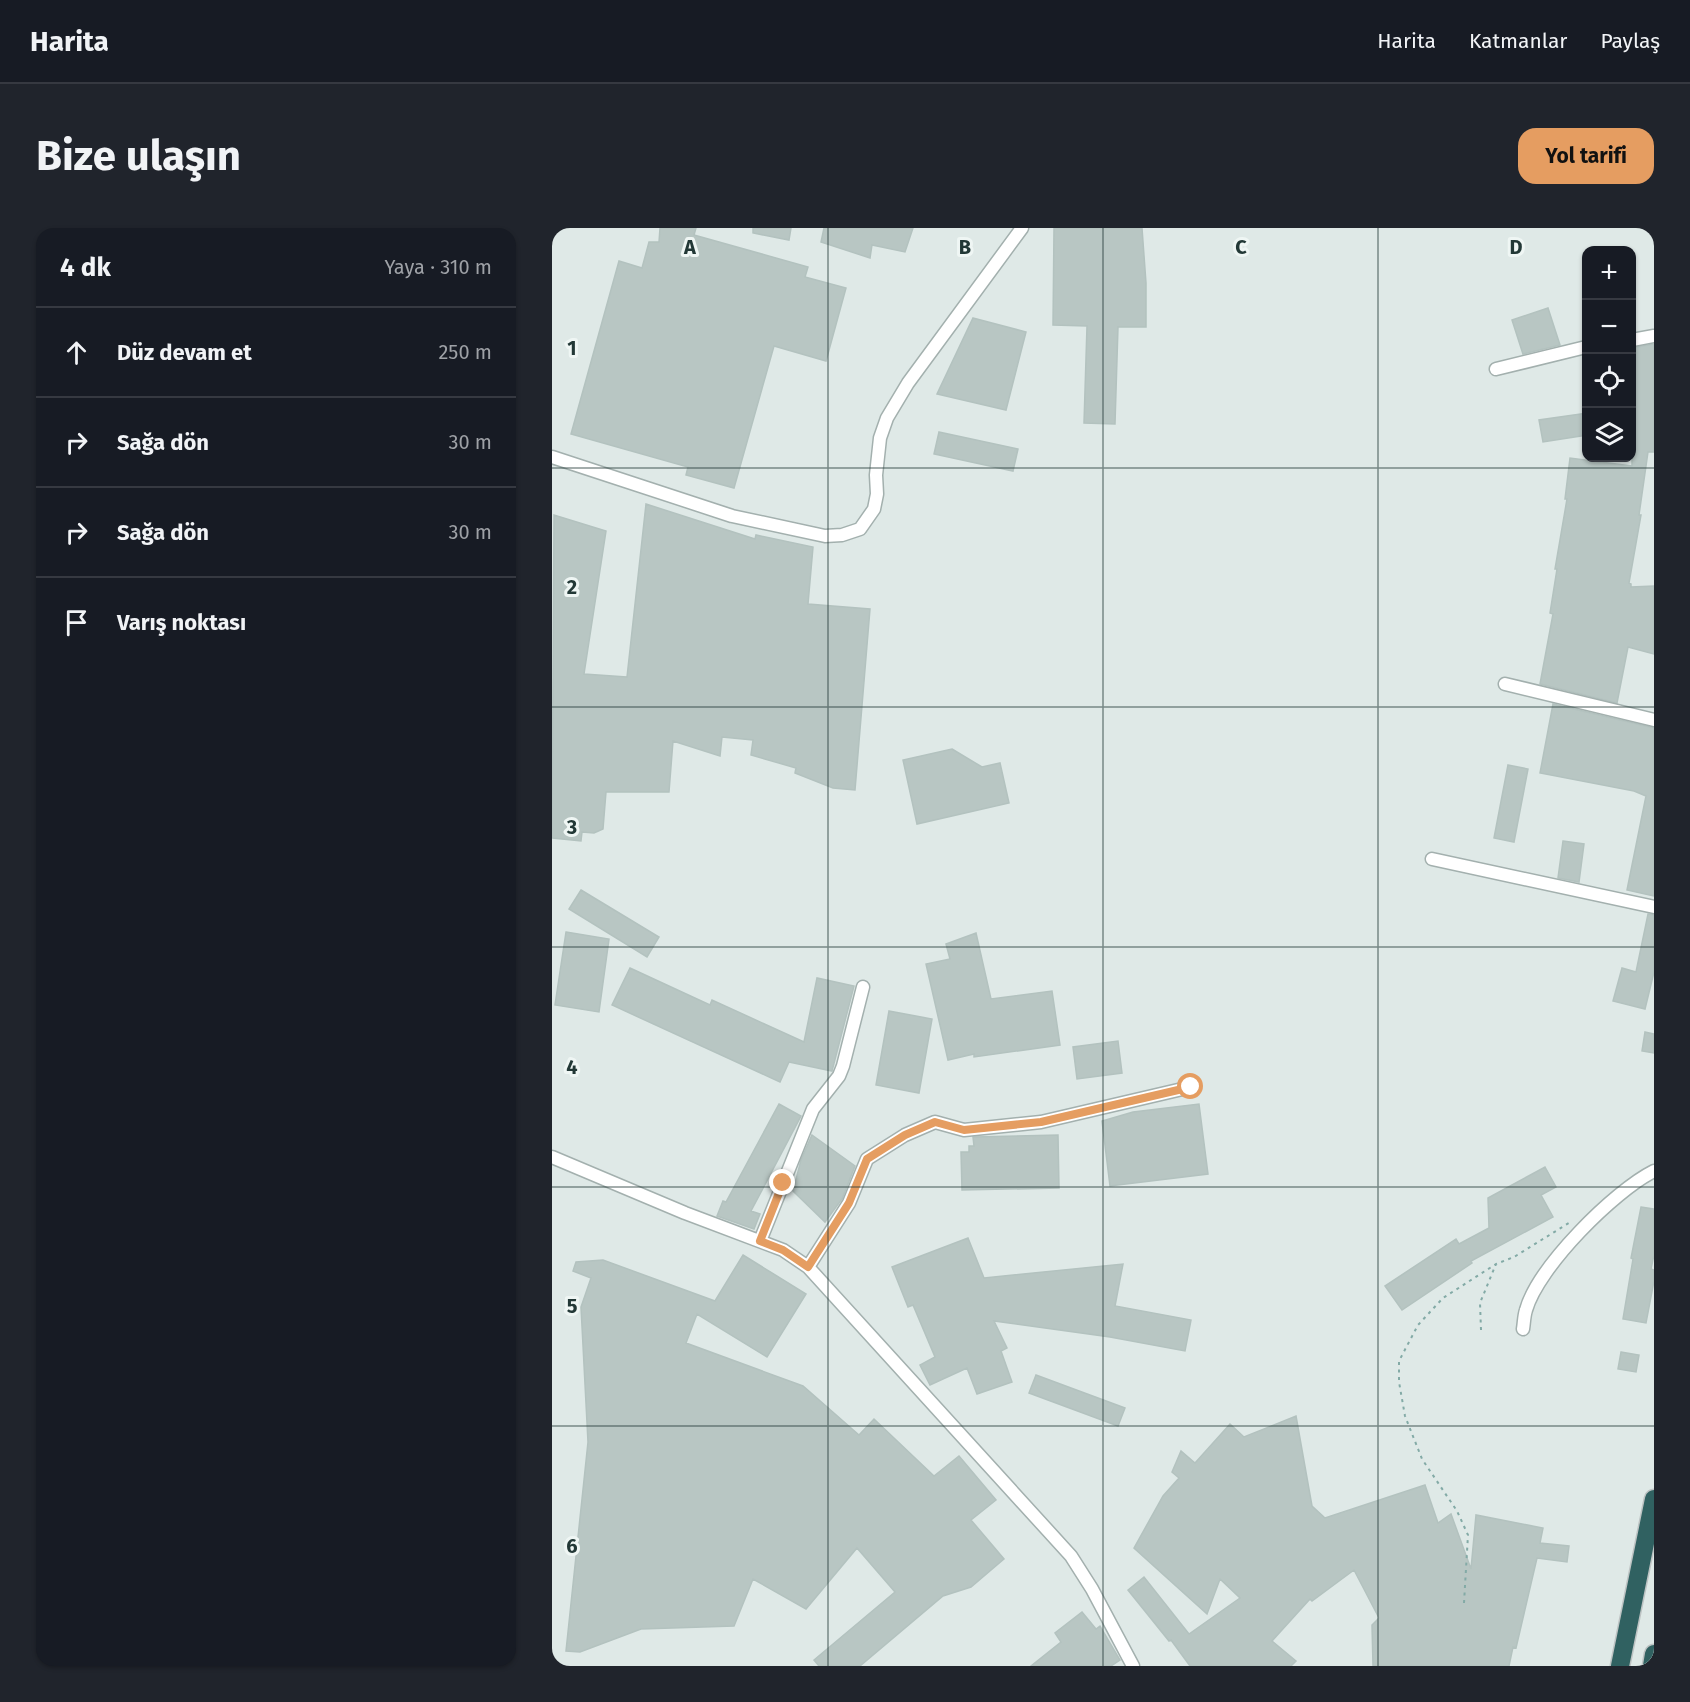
<!DOCTYPE html>
<html lang="tr">
<meta charset="utf-8">
<style>
body{margin:0;font-family:"Fira Sans",sans-serif;background:#20242c;color:#f1f3f6}
.controls{position:absolute;right:18px;top:18px;display:grid;overflow:hidden;border-radius:12px;box-shadow:0 2px 4px #0004}
.controls button{width:54px;height:54px;display:grid;place-items:center;padding:0;border:0;border-bottom:2px solid #363941;background:#171b24;color:#f1f3f6;font:30px sans-serif}
.stop{position:absolute;width:18px;height:18px;margin:-14px;border:4px solid #e59d61;border-radius:50%;background:#fff}
.stop.end{background:#e59d61;border-color:#fff;box-shadow:0 2px 6px #0008}
.list{margin:0;padding:0;list-style:none}
h2{display:flex;justify-content:space-between;align-items:center;height:78px;margin:0;padding:0 24px;font-size:26px}
h2 small{font-size:20px;font-weight:400;color:#9ea1a6}
.list li{display:grid;grid-template-columns:39px 1fr auto;gap:18px;align-items:center;box-sizing:border-box;height:90px;padding:0 24px;border-top:2px solid #363941}
.list b{display:block;font-size:22px;white-space:nowrap}
.list em{font-size:20px;font-style:normal;color:#9ea1a6}
.icon{flex:none;width:33px;height:33px;fill:none;stroke:currentColor;stroke-width:2;stroke-linecap:round;stroke-linejoin:round}
.map{position:relative;flex:none;width:1102px;height:1438px;overflow:hidden;border-radius:18px}
header{display:flex;align-items:center;gap:36px;box-sizing:border-box;height:84px;padding:0 30px;background:#171b24;border-bottom:2px solid #363941}
header strong{font-size:28px}
nav{display:flex;gap:33px;margin-inline-start:auto;font-size:21px}
.intro{display:flex;align-items:center;justify-content:space-between;box-sizing:border-box;height:144px;padding:0 36px}
h1{margin:0;font-size:42px}
.button{padding:15px 27px;border-radius:18px;background:#e59d61;color:#111;font-size:21px;font-weight:700}
main{display:flex;gap:36px;padding:0 36px}
aside{flex:1;background:#171b24;border-radius:18px;box-shadow:0 2px 4px #0004}
.map>svg:first-child{display:block}
.building{fill:#b8c6c3;stroke:#b3c2bf;stroke-width:1.5}
.lines{fill:none;stroke-linecap:round;stroke-linejoin:round}
.street-casing{stroke:#a3b0ae;stroke-width:15}
.highway-casing{stroke:#bdc3c3;stroke-width:21}
.path{stroke:#83aaa6;stroke-width:2;stroke-dasharray:3 4.5;stroke-linecap:butt}
.street{stroke:#fff;stroke-width:12}
.highway{stroke:#306161;stroke-width:18}
.route{stroke:#e59d61;stroke-width:8}
.grid{fill:none;stroke:#223836;stroke-width:1.5;stroke-opacity:0.55}
.grid-label{font-size:20px;text-anchor:middle;font-weight:bold;fill:#223836;stroke:#eff6f4;stroke-width:6;stroke-linejoin:round;paint-order:stroke}
</style>
<header>
<strong>Harita</strong>
<nav><a>Harita</a><a>Katmanlar</a><a>Paylaş</a></nav>
</header>
<div class="intro"><h1>Bize ulaşın</h1><a class="button">Yol tarifi</a></div>
<main>
<aside>
<h2>4 dk<small>Yaya · 310 m</small></h2>
<ul class="list">
<li><svg class="icon" aria-label="ahead" viewBox="0 0 24 24"><path d="M12 20V5M6 11l6-6 6 6"/></svg><div><b>Düz devam et</b></div><em>250 m</em></li>
<li><svg class="icon" aria-label="right" viewBox="0 0 24 24"><path d="M7 20v-9h11M14 6l5 5-5 5"/></svg><div><b>Sağa dön</b></div><em>30 m</em></li>
<li><svg class="icon" aria-label="right" viewBox="0 0 24 24"><path d="M7 20v-9h11M14 6l5 5-5 5"/></svg><div><b>Sağa dön</b></div><em>30 m</em></li>
<li><svg class="icon" aria-label="arrive" viewBox="0 0 24 24"><path d="M6 21V4h12l-3 4 3 4H6"/></svg><div><b>Varış noktası</b></div></li>
</ul>
</aside>
<div class="map">
<svg width="1102" height="1438" viewBox="0 0 1102 1438">
<rect width="100%" height="100%" fill="#dfe9e7"/>
<path class="building" d="M108,0h36l-2,7 114,32 -3,10 41,11 -20,73 -52,-15 -40,142 -48,-13 2,-8 -117,-33 48,-173 23,7 7,-26h10z
M201,0h38l-2,12 -36,-7z
M272,0h89l-8,24 -33,-7 -2,13 -49,-16z
M502,0h88l4,55v44h-28l-3,97 -31,-1 3,-97 -34,-1z
M996,80l12,37 -37,9 -11,-34z
M421,90l53,14 -20,78 -69,-16z
M1102,116v108h-6l-9,63h2l-12,68 2,1v3l23,-1v68l-26,-7 -11,56 -77,-19 13,-70 -3,-1 7,-44h-2l12,-70h-2l5,-41 62,8v-118z
M1035,185v22l-44,7 -4,-22z
M387,204l79,17 -5,22 -79,-17z
M94,276l109,35 1,-4 57,12 -5,57 62,5 -15,181 -22,-2 -38,-15 1,-5 -45,-13 2,-15 -31,-3 -2,19 -47,-15 -4,51h-63l-3,37 -9,4 -12,-1 -1,9 -29,-3 2,-323 52,16 -22,143 43,3z
M1001,476l101,24v168l-27,-6 19,-94 -12,-5 -94,-18z
M400,521l30,18 18,-4 9,40 -92,21 -14,-64z
M956,537l20,4 -14,73 -20,-4z
M1011,613l21,3 -5,38 -21,-4z
M29,662l78,47 -12,20 -78,-48z
M1096,686l6,1v57l-9,37 -32,-8 9,-33 14,4z
M14,704l43,7 -10,73 -44,-7z
M424,705l15,66 61,-8 8,54 -86,12v-3l-26,6 -22,-96 24,-5 -4,-15z
M78,740l80,37 2,-5 92,42 13,-64 37,8 -22,85 -43,-9 -9,20 -168,-77z
M337,783l43,8 -13,74 -43,-8z
M1093,804l9,2v19l-12,-2z
M566,813l4,32 -45,6 -4,-32z
M227,876l22,12 -50,95 9,3 -6,15 -37,-13 6,-15 3,1z
M647,876l9,70 -98,12 -8,-65 31,-9z
M260,907l43,31 -13,33 -17,23 -32,-31 8,-31z
M506,907l1,53 -97,2 -1,-38h8v-6h5l-1,-9z
M993,939l11,20 -15,8 12,22 -82,44 1,2 -70,47 -17,-24 71,-47 3,5 30,-16 -1,-30z
M1089,979l13,2v46l-3,14 3,1v11l-8,42 -23,-4 10,-60 -2,-1z
M416,1010l16,40 139,-14 -8,42 76,14 -6,31 -75,-14 -116,-16 13,27 -6,3 11,31 -35,12 -10,-26 -37,17 -10,-20 15,-8 -22,-52 -5,2 -16,-40z
M191,1027l63,39 -39,63 -70,-43 -11,29 117,43 56,49 15,-16 60,57 25,-20 37,44 -25,20 33,39 -33,28 -28,9 -83,70h-41l-5,-6 81,-68 -38,-44 -51,61 -53,-30 -19,47 -93,3 -61,23 -14,-1 22,-209 -7,-135 10,-29 -18,-7 3,-9 27,-2 112,41z
M1069,1124l18,3 -3,17 -18,-3z
M484,1147l89,33 -7,18 -89,-33z
M744,1188l16,90 13,12 100,-33 13,38 13,-9 20,55 5,-54 67,13 -3,15 29,3 -2,16 -30,-4 -21,90 -3,-1 -4,19h-136l-1,-41 7,-7 -25,-48 -42,31 -2,-2 -38,42 24,20 -5,5h-101l-19,-26 -2,1 -41,-51 16,-13 45,57 51,-36 -20,-19 -13,35 -73,-66 29,-52 16,-18 -7,-6 9,-21 14,12 35,-39 14,13z
M530,1384l14,17 4,-3 20,34 -9,6h-80l30,-24 -6,-9z"/>
<g class="lines">
<defs>
<path id="street" d="M1080,112l22,-4
M944,141l90,-22
M0,229l180,59 93,20 17,-1 18,-6 14,-20 3,-15 -1,-19 4,-37 7,-20 21,-35 114,-155
M953,456l149,36
M880,631l222,48
M0,929l133,56 98,37 25,17 263,289 21,33 41,77
M208,1013l53,-132 26,-33 4,-10 20,-79
M256,1039l41,-64 18,-44 38,-24 30,-13 29,8 77,-8 150,-35
M971,1101c1,-6 1,-13 3,-19 12,-43 88,-119 128,-139"/>
<path id="highway" d="M1068,1438l34,-167
M1100,1438l2,-12"/>
</defs>
<use href="#street" class="street-casing"/>
<use href="#highway" class="highway-casing"/>
<path class="path" d="M929,1102l-1,-27 16,-39
M912,1375l4,-68 -11,-24 -35,-52 -17,-43 -6,-34v-21l19,-36 25,-27 53,-34 18,-7 58,-36"/>
<use href="#street" class="street"/>
<use href="#highway" class="highway"/>
</g>
<g class="lines">
<path class="route" d="M231,955l-23,58 23,9 25,17 41,-64 18,-44 38,-24 30,-13 29,8 77,-8 150,-35"/>
</g>
<path class="grid" d="M276,0v1438M551,0v1438M826,0v1438M0,240h1102M0,479h1102M0,719h1102M0,959h1102M0,1198h1102"/>
<g class="grid-label">
<text x="138" y="26">A</text>
<text x="413" y="26">B</text>
<text x="689" y="26">C</text>
<text x="964" y="26">D</text>
<text x="20" y="127">1</text>
<text x="20" y="366">2</text>
<text x="20" y="606">3</text>
<text x="20" y="846">4</text>
<text x="20" y="1085">5</text>
<text x="20" y="1325">6</text>
</g>
</svg>
<div class="controls">
<button>+</button>
<button>−</button>
<button><svg class="icon" aria-label="locate" viewBox="0 0 24 24"><circle cx="12" cy="12" r="6"/><path d="M12 2v4M12 18v4M2 12h4M18 12h4"/></svg></button>
<button><svg class="icon" aria-label="layers" viewBox="0 0 24 24"><path d="M12 4l9 5-9 5-9-5zM3 14l9 5 9-5"/></svg></button>
</div>
<div class="stop" style="left:639px;top:859px"></div>
<div class="stop end" style="left:231px;top:955px"></div>
</div>
</main>
